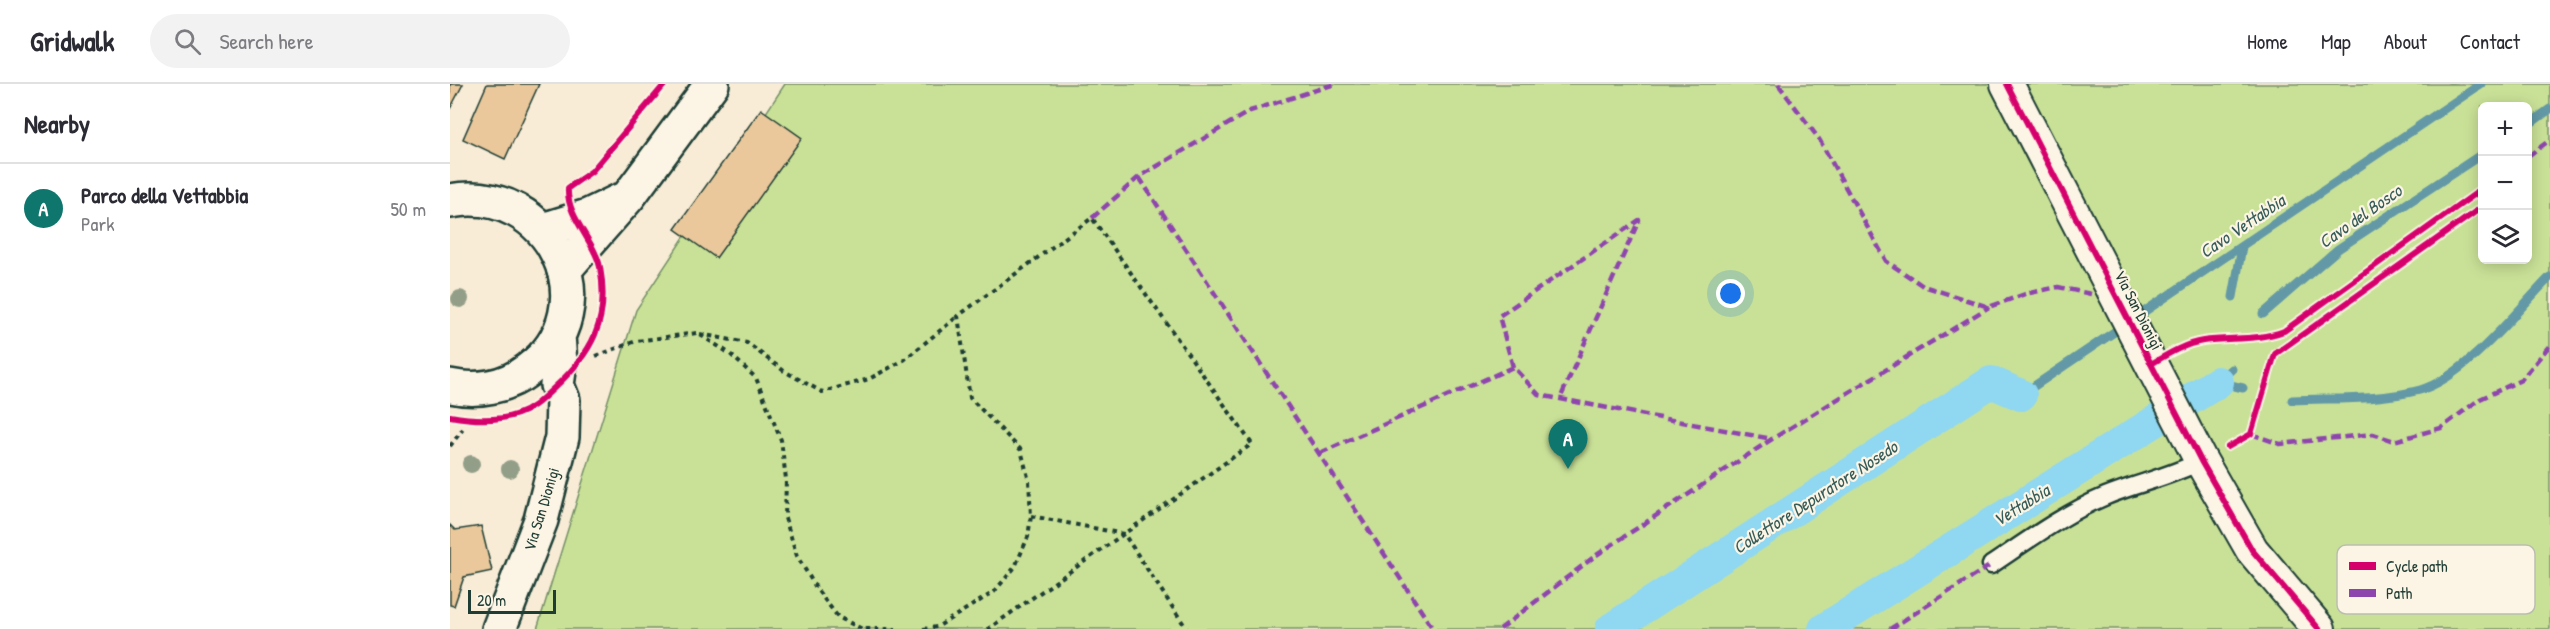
<!DOCTYPE html>
<meta charset="utf-8">
<style>
body{margin:0;font-family:"Patrick Hand",sans-serif;background:#f2f2f3;color:#2b2b33}
.controls{position:absolute;right:18px;top:18px;display:grid;overflow:hidden;border-radius:9px;box-shadow:0 3px 15px #0003}
.controls button{width:54px;height:54px;display:grid;place-items:center;padding:0;border:0;border-bottom:2px solid #e1e1e2;background:#fff;color:#2b2b33;font:30px sans-serif}
.scale{position:absolute;left:18px;bottom:15px;width:88px;box-sizing:border-box;padding-left:6px;border:3px solid #1f3d34;border-top:0;font-size:16px;line-height:21px;white-space:nowrap;color:#1f3d34;-webkit-text-stroke:4px #fcf5e5;paint-order:stroke}
.you{position:absolute;left:1281px;top:210px;width:21px;height:21px;margin:-15px;border:4px solid #fff;border-radius:50%;background:#1a73e8;box-shadow:0 0 0 9px #1a73e833}
.badge{display:grid;place-items:center;width:39px;height:39px;border-radius:50%;background:#0f766e;color:#fff;font-size:20px;font-weight:700}
.pin{position:absolute;translate:-50% -50px;filter:drop-shadow(0 2px 3px #0008)}
.pin::after{content:'';position:absolute;top:32px;width:21px;height:18px;background:inherit;clip-path:polygon(0 0,100% 0,50% 100%)}
.list{margin:0;padding:0;list-style:none}
h2{display:flex;justify-content:space-between;align-items:center;height:78px;margin:0;padding:0 24px;font-size:26px}
h2 small{font-size:20px;font-weight:400;color:#7c7c81}
.list li{display:grid;grid-template-columns:39px 1fr auto;gap:18px;align-items:center;box-sizing:border-box;height:90px;padding:0 24px;border-top:2px solid #e1e1e2}
.list b{display:block;font-size:22px;white-space:nowrap}
.list p{margin:0;font-size:20px;white-space:nowrap;color:#7c7c81}
.list em{font-size:20px;font-style:normal;color:#7c7c81}
.icon{flex:none;width:33px;height:33px;fill:none;stroke:currentColor;stroke-width:2;stroke-linecap:round;stroke-linejoin:round}
.map{position:relative;flex:none;width:2100px;height:545px;overflow:hidden}
header{display:flex;align-items:center;gap:36px;box-sizing:border-box;height:84px;padding:0 30px;background:#fff;border-bottom:2px solid #e1e1e2}
header strong{font-size:28px}
nav{display:flex;gap:33px;margin-inline-start:auto;font-size:21px}
.search{width:420px;height:54px;background:#f2f2f3;display:flex;align-items:center;gap:15px;box-sizing:border-box;padding:0 21px;border-radius:33px;color:#7c7c81;font-size:22px}
main{display:flex}
aside{flex:1;background:#fff}
.map>svg:first-child{display:block}
.green{fill:#c9e197;stroke:#748f66;stroke-width:1.5;fill-rule:evenodd}
.lines{fill:none;stroke-linecap:round;stroke-linejoin:round}
.stream{stroke:#6399a6;stroke-width:9}
.canal{stroke:#90d7f2;stroke-width:32}
.building{fill:#eac89c;stroke:#1f3d34;stroke-width:1.5}
.service-casing{stroke:#1f3d34;stroke-width:21}
.minor-casing{stroke:#1f3d34;stroke-width:36}
.tertiary-casing{stroke:#1f3d34;stroke-width:38}
.secondary-casing{stroke:#1f3d34;stroke-width:38}
.path{stroke:#1f3d34;stroke-width:4;stroke-dasharray:4.5 4.5;stroke-linecap:butt}
.service{stroke:#fcf5e5;stroke-width:16}
.minor{stroke:#fcf5e5;stroke-width:32}
.tertiary{stroke:#fcf5e5;stroke-width:33}
.secondary{stroke:#fcf5e5;stroke-width:33}
.quiet{stroke:#8e44ad;stroke-width:4.5;stroke-dasharray:9 4.5;stroke-linecap:butt}
.cycleway-casing{stroke:#fcf5e5;stroke-width:10}
.cycleway{stroke:#d6006c;stroke-width:6}
.tree{fill:#939e88}
.labels{text-anchor:middle;dominant-baseline:central;stroke-width:4.5;stroke-linejoin:round;paint-order:stroke}
.street-label{font-size:16px;fill:#1f3d34;stroke:#fcf5e5}
.water-label{font-size:18px;font-style:italic;fill:#365c5a;stroke:#fcf5e5}
.key{fill:#fcf5e5;stroke:#babeb0;stroke-width:1.5}
.key-label{font-size:16px;fill:#1f3d34}
</style>
<header>
<strong>Gridwalk</strong>
<div class="search"><svg class="icon" aria-label="search" viewBox="0 0 24 24"><circle cx="10" cy="10" r="6"/><path d="M15 15l6 6"/></svg>Search here</div>
<nav><a>Home</a><a>Map</a><a>About</a><a>Contact</a></nav>
</header>
<main>
<aside>
<h2>Nearby<small></small></h2>
<ul class="list">
<li><span class="badge">A</span><div><b>Parco della Vettabbia</b><p>Park</p></div><em>50 m</em></li>
</ul>
</aside>
<div class="map">
<svg width="2100" height="545" viewBox="0 0 2100 545">
<rect width="100%" height="100%" fill="#f8ecd6"/>
<filter id="ink" filterUnits="userSpaceOnUse"><feTurbulence type="fractalNoise" baseFrequency=".0167" numOctaves="2"/><feDisplacementMap in="SourceGraphic" scale="12" xChannelSelector="R" yChannelSelector="G"/><feConvolveMatrix kernelMatrix="1 2 1 2 8 2 1 2 1" color-interpolation-filters="sRGB"/></filter>
<g filter="url(#ink)">
<path class="green" d="M335,0h1765v545h-2013l99,-319zM2032,22h46v154h-46z"/>
<g class="lines">
<path class="stream" d="M2078,41l22,-16
M1783,213l9,-50
M1813,230l75,-65 144,-95
M1768,298l25,6
M1768,298l14,-13
M1571,311l460,-311
M1842,316c42,-2 87,1 128,-10 45,-12 97,-80 130,-113"/>
<path class="canal" d="M1161,545l380,-247 30,13
M1374,545l394,-247"/>
</g>
<path class="building" d="M0,0h13l-13,25z
M37,0h52l-34,75 -42,-20z
M311,25l41,29 -86,120 -41,-29z
M0,441l5,5 26,-4 11,45 -28,6 -10,29 -4,-1z"/>
<g class="lines">
<defs>
<path id="service" d="M1541,481c36,-24 74,-52 115,-69 32,-13 63,-19 95,-35"/>
<path id="minor" d="M1557,0l194,377 51,89 67,79"/>
<path id="tertiary" d="M93,146l45,-14 31,-15
M114,186l65,-74 83,-112"/>
<path id="secondary" d="M0,117c101,-19 162,107 78,169 -22,17 -51,22 -78,16
M49,545l42,-109 21,-83 1,-37 -6,-15 3,-21 -2,-29"/>
</defs>
<use href="#service" class="service-casing"/>
<use href="#minor" class="minor-casing"/>
<use href="#tertiary" class="tertiary-casing"/>
<use href="#secondary" class="secondary-casing"/>
<path class="path" d="M250,250l47,9 37,28 38,21 47,-13 35,-19 54,-44
M146,272l40,-15 61,-8 32,20 27,25 25,62 5,39 -1,39 12,38 21,35 20,26 24,12h33
M0,362l13,-17
M581,432l93,18 63,95
M473,545l14,-2 57,-35 21,-25 13,-30 3,-21 -2,-35 -8,-31 -51,-52 -12,-82 134,-98 160,226 -264,185"/>
<use href="#service" class="service"/>
<use href="#minor" class="minor"/>
<use href="#tertiary" class="tertiary"/>
<use href="#secondary" class="secondary"/>
<path class="quiet" d="M1328,0l41,55 67,122 37,25 66,21 36,-13 33,-7 33,7
M2078,72l22,-16
M689,93l294,452
M642,134l47,-41 111,-66 85,-27
M1063,283l-14,-51 140,-96 -79,179
M1801,350l29,10 93,-10 21,7 47,-13 39,-29 41,-19 29,-35
M870,369l193,-86 26,28 233,44
M1050,545l95,-73 177,-117 217,-132
M1440,545l101,-64"/>
<defs>
<path id="cycleway" d="M1557,0l194,377 51,89 67,79
M1701,280c17,-10 33,-20 52,-23 28,-4 54,0 81,-10l198,-142
M0,332c22,4 46,6 68,-2 15,-5 24,-15 36,-26 38,-35 56,-67 46,-121 -5,-26 -34,-50 -32,-79l24,-17 73,-87
M1778,363l23,-13 24,-80 207,-147"/>
</defs>
<use href="#cycleway" class="cycleway-casing"/>
<use href="#cycleway" class="cycleway"/>
</g>
<g class="tree">
<circle cx="10" cy="215" r="9"/>
<circle cx="21" cy="380" r="9"/>
<circle cx="60" cy="385" r="9"/>
</g>
</g>
<g class="labels">
<g class="street-label">
<text transform="translate(1689 226) rotate(63)">Via San Dionigi</text>
<text transform="translate(91 425) rotate(-73)">Via San Dionigi</text>
</g>
<g class="water-label">
<text transform="translate(1910 132) rotate(-35)">Cavo del Bosco</text>
<text transform="translate(1792 142) rotate(-34)">Cavo Vettabbia</text>
<text transform="translate(1365 413) rotate(-33)">Collettore Depuratore Nosedo</text>
<text transform="translate(1571 421) rotate(-32)">Vettabbia</text>
</g>
</g>
<rect x="1887" y="461" width="198" height="69" rx="9" class="key"/>
<rect x="1899" y="478" width="27" height="8" fill="#d6006c"/>
<rect x="1899" y="505" width="27" height="8" fill="#8e44ad"/>
<g class="key-label">
<text x="1936" y="488">Cycle path</text>
<text x="1936" y="515">Path</text>
</g>
</svg>
<div class="controls">
<button>+</button>
<button>−</button>
<button><svg class="icon" aria-label="layers" viewBox="0 0 24 24"><path d="M12 4l9 5-9 5-9-5zM3 14l9 5 9-5"/></svg></button>
</div>
<div class="scale">20 m</div>
<div class="you"></div>
<div class="pin badge" style="left:1118px;top:385px">A</div>
</div>
</main>
